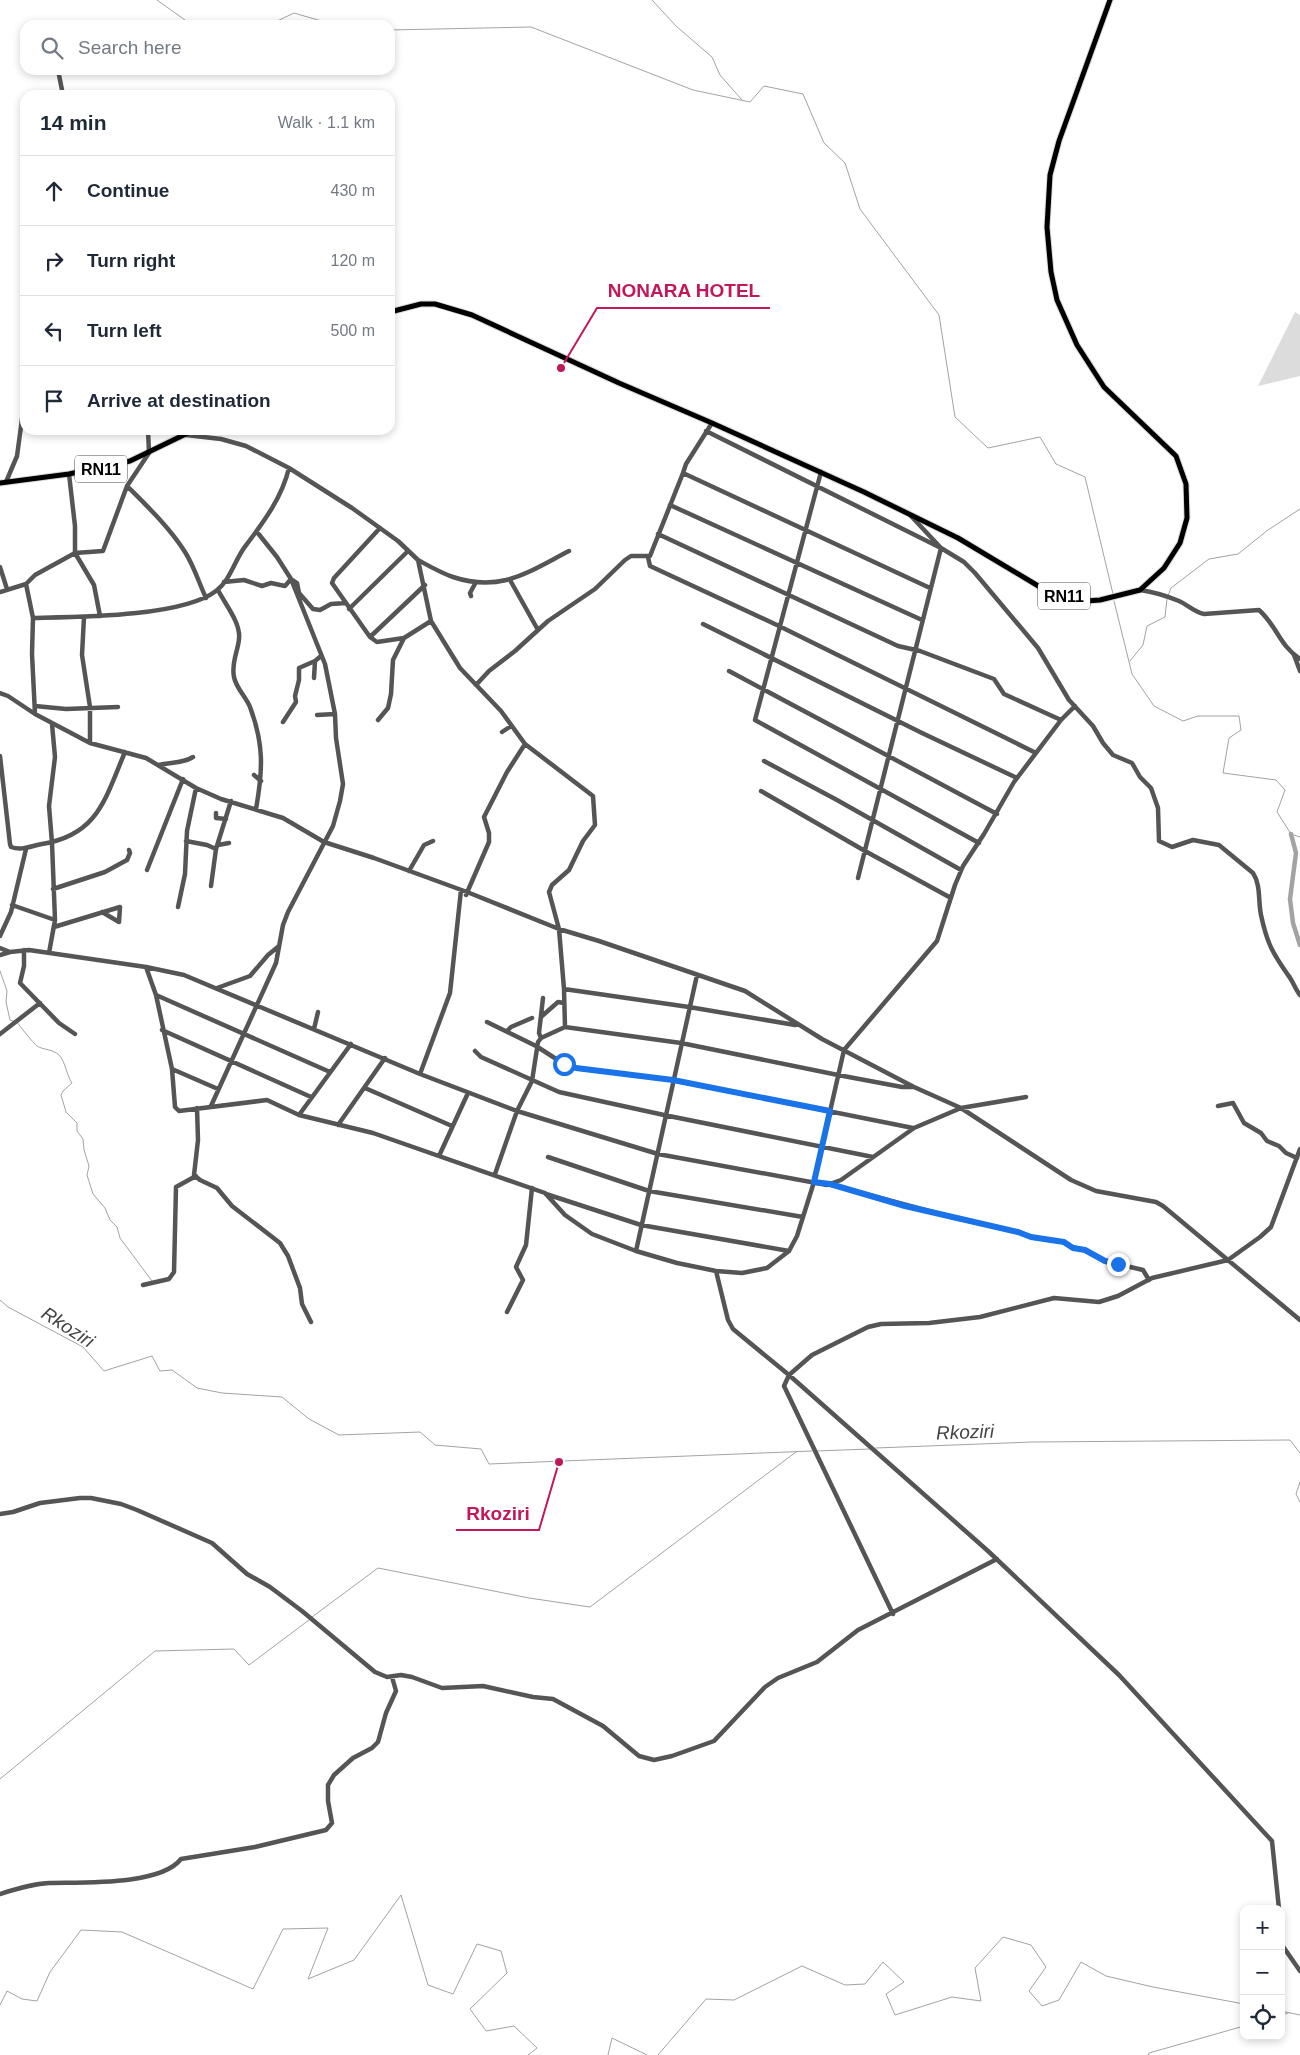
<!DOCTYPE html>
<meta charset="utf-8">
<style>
body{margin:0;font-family:Arial,sans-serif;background:#f2f2f3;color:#1f2937}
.controls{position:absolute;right:15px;bottom:15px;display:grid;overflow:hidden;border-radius:10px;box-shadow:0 2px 8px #0003}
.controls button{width:45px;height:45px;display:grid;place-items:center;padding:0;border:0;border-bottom:1px solid #e0e1e3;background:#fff;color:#1f2937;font:25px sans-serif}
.stop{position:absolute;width:15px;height:15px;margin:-11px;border:4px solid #1a73e8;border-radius:50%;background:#fff}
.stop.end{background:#1a73e8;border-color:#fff;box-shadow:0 1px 5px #0008}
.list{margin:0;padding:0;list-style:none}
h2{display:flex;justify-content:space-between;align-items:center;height:65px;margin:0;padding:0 20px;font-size:21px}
h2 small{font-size:16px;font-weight:400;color:#747a83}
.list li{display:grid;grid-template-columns:32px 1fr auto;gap:15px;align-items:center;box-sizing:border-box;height:70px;padding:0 20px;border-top:1px solid #e0e1e3}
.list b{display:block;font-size:19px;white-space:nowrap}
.list em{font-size:16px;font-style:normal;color:#747a83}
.icon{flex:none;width:28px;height:28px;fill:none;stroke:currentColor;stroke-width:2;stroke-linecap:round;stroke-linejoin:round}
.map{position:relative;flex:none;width:1300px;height:2055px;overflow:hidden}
.search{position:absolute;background:#fff;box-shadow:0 2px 8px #0003;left:20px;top:20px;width:375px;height:55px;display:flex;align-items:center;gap:12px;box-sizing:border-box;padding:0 18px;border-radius:15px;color:#747a83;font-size:19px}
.panel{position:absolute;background:#fff;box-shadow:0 2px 8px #0003;left:20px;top:90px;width:375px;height:345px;border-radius:15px}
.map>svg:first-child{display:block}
.green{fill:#dcdcdc}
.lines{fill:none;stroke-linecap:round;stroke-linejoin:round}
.stream{stroke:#a3a3a3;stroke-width:1}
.canal{stroke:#a3a3a3;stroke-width:4.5}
.major-casing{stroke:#dbdbdb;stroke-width:7}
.minor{stroke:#555;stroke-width:4.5}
.major{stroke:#000;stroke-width:5}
.route{stroke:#1a73e8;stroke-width:6}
.labels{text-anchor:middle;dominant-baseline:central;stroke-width:4;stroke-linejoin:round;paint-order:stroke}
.shield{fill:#fff;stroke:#4c4c4c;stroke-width:1}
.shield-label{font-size:16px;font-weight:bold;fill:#000}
.water-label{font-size:19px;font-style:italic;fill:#444;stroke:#fff}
.leader{fill:none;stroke:#c2185b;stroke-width:2}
.callout-dot{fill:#c2185b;stroke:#fff;stroke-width:2}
.callout-label{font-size:19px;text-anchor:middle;font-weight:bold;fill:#c2185b;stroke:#fff;stroke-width:4;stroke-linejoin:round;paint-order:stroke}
</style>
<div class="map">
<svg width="1300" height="2055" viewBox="0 0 1300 2055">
<rect width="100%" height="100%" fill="#fff"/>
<path class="green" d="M1295,312l5,3v61l-42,10z"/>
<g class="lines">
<path class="stream" d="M157,0l35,25
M652,0l24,26 36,31 8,18 22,25
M269,25l25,-12 41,12
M390,30l141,-3 162,63 57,12 14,-16 39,8 21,49 21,20 15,46 79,106 16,102 33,31 52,-11 16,27 29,13 28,117
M1168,596l3,-8 38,-29 29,-5 30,-24 32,-21
M1114,601l18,73 22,32 29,15 15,-5h41l2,14 -12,8 -6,35 53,7 9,10 -8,22 14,22 9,3
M1130,661l13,-16 4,-19 18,-9 2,-18
M0,971l7,20 -1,11 4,18 3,1
M17,1022c1,2 17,22 20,24 6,4 16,3 22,9 7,8 7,19 13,28l-9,8 -2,4 5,17 11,11v8l6,8 1,11 5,16 -2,9 6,19 12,14 5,12 7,7 3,11 32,43
M0,1300l8,7 75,40 21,24 48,-15 8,15 12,-1 25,18 25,5 60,4 27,22 30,16 81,-3 15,13 46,4 8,15 323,-13
M876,1448l156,-6 258,-2 10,13
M816,1451l54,-2
M1300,1482l-4,12 4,8
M312,1617l66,-49 151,30 61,9 206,-155
M0,1779l155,-128 79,-2 15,16 60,-45
M0,2005l7,-14 15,8 15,2 13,-29 31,-42 41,2 131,57 30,-60 45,-1 -20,51 46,-19 47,-65 27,90 25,9 24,-50 24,7 6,22 -37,36 16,22 28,-5 23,22 -9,7
M1281,2011l19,4
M1281,2015l7,-2
M608,2055l4,-17 35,17
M658,2055l48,-56 28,1 68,-34 43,19 20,-1 18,-22 21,20 -18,12 9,21 57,-18 29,4 -6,-33 28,-31 28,8 15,22 -17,24 13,15 17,-6 22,-38 25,14 47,11 91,17
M1148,2055l1,-2 95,-27"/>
<path class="canal" d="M1291,834l5,19 -6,46 3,24 7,22"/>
<defs>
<path id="major" d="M390,312l31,-8h14l37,11 147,68 93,40 152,69 94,46 87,52 24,8 17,3 14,-1 40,-10 24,-22 16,-25 7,-25 -1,-34 -10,-28 -72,-69 -27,-42 -20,-45 -6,-28 -4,-45 3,-52 9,-34 51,-141
M0,483l69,-9 61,-13 64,-31"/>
</defs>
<use href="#major" class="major-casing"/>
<path class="minor" d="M58,70l5,25
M712,423l-26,41 -3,9 247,115
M706,431l235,117 -83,330
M186,435l35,4 25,7 43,22 63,40 46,33 20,19 13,61 29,47 41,43 24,33 68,52 2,29 -12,16 -14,29 -17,15 -3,7 10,37 5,60 1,38
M821,472l-66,248 224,123
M69,474l6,52v27l19,32 6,31
M6,482l11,-26 8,-59
M127,486c20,20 43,42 58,66 9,14 14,31 21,46
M670,505l252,115
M911,516l30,32 23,14 11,11 63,75 31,52 24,26 10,17 10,12 19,8 8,14 11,11 7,20 1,33 13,6 21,-7 26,5 34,28c8,12 5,28 8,42 6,28 11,37 27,60 5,6 7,14 12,20
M380,528l-46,50 -2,5 38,54 7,5 27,-4 27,-17
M658,534l240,112 22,5 74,28 10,15 57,26
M648,557l2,9 129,60 257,127
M418,560c11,6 23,13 35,17 48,16 75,-5 116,-26
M0,567l7,22
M510,580l28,50
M224,582l20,-2 18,6 9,-3 14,3 6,-7 6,4 2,10 14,16 7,1 11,-6 15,-1
M26,584l7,34 -1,36 3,60
M218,590c7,14 23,33 21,49 -1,12 -8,24 -5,38 2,11 12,20 16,30 14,37 13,63 6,102
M1140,590c14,2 27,6 39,11 9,4 15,11 25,13l55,-4c18,16 20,35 41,49
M0,592l26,-8 9,-9 40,-22 28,-2 24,-65 22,-33 -1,-23
M471,596l-1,-3 6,-11
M349,609l59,-58
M84,617l-2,38 8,52v36
M33,618c44,-1 149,-1 183,-27 15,-11 19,-33 31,-47 18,-24 35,-47 42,-76
M703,624l219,109 95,45
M370,637l55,-52
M1294,655l6,16
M729,671l268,143
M314,678l1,-17 6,-5
M476,685l13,-14 26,-20 33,-30 47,-32 30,-29 6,-4h19l33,-83
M0,693l8,3 27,18 55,29 56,15 50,30 25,11 62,19 41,24 50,16 93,34 92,37 40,12 146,50 77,48 92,48 47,21 65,-11
M35,706l31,3 52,-2
M317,715l18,-1
M378,720l10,-12 3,-14 2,-34 11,-22
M283,722l13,-20 -1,-6 4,-16v-12l16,-7
M502,732l9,-6
M0,756l10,88 1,3c11,4 20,-1 31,-3 56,-9 63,-45 83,-92
M764,761l73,39 124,70
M159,765c12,-3 23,-1 34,-8
M254,775l7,6
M761,791l104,60 86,47
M216,813v5l10,1
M186,841l21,4 9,4
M218,845l11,-2
M147,870l36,-91
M409,871l15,-26 9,-4
M211,886l5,-37 15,-48
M53,889l52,-17 22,-12 3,-7 -1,-3
M466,895l23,-53v-9l-5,-16 23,-45 18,-28
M12,905l43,15
M178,907l7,-33 2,-43 9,-43
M54,927l66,-20 -1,15 -17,-10
M0,936l11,-24 15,-63
M0,948l10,4
M24,950v16l-4,17 39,40 16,11
M49,953l6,-33 -3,-77 -3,-37 6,-49 -3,-33
M0,955l10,-3 19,-2 117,17 38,8 236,99 97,37 141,43 169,31 14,-5 73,-52 47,-20 110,72 25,11 60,11 7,4 137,114
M146,967l10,28 16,74 3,38 4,4 88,-11 32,15 74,18 172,60 20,22 27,19 44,17 41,12 39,8 26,2 25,-5 22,-17 8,-15 17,-54 30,-132 93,-109 18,-56 8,-19 21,-32 30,-52 47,-62 14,-14
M217,988l33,-12 18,-21 11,-9
M564,989l125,18 106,18
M156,995l174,77
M541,1017l17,-15 6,1
M487,1022l49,24 28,18 11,4 98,12 240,48
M314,1029l4,-17
M162,1030l149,67
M507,1031l4,-4 21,-9
M0,1034l40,-31
M541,1038l-2,-5 4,-35
M475,1051l6,6 78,35 105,23 209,42
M172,1069l46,20
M420,1074l30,-81 11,-103
M365,1088l87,38
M211,1106l65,-143 7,-38 5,-13 45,-86 7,-25 3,-17 -7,-46 -1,-24 -10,-50 -34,-85 -14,-22 -20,-25
M1218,1106l15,-3 11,20 17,10 6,8 12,5 7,7 11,5
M197,1108l1,32 -4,35 6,5 17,8 15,18 48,37 8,13 12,32 2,16 9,18
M299,1115l52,-71
M338,1125l47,-67
M439,1156l29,-63
M548,1157l101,34 154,26
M495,1174l22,-63 15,-30 6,-39 3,-4 24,-11 116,16 157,32 64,12h12
M832,1185l123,33 64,14 12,5 32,5 8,5 14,3 20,11 38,9 6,10
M546,1194l95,31 148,26
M636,1251l61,-276
M716,1271l12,49 5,9 56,46 199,176 131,124 153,166 7,68
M143,1285l26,-6 5,-7 2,-85 20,-11
M507,1312l16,-32 -7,-13 10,-22 6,-57
M0,1514l13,-2 27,-9 40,-5h11l30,6 16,6 75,33 35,31 23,13 32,24 73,61 12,5 14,-2 11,2 30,11 41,-2 50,11 20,2 50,27 36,30 15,4 18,-4 42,-15 51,-54 13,-9 39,-16 41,-32 139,-71
M893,1614l-109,-228 5,-11 23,-20 56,-28 13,-3 48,-1 51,-6 74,-19 45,4 19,-6 34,-18 76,-18 32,-23 11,-10 29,-78
M0,1894c16,-5 32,-10 49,-11 31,-1 111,3 132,-24l74,-12 71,-17 6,-7 -4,-22v-16l6,-10 19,-17 19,-10 6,-6 8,-29 10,-22 -4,-14
M1281,1935l1,10 18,26"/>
<use href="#major" class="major"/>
</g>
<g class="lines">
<path class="route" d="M564,1064l12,4 97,12 157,31 -16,71 16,2 75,22 113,26 13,5 33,5 9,6 12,2 20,11 13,3"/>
</g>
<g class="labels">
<g class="shield">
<rect x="75" y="455.5" width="52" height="27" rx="4"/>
<rect x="1038" y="582.5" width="52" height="27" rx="4"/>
</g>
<g class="shield-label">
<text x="101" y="469">RN11</text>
<text x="1064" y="596">RN11</text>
</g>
<g class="water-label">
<text transform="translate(68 1327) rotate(33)">Rkoziri</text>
<text transform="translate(965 1432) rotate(-2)">Rkoziri</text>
</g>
</g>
<path class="leader" d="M561 368L597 308H770M559 1462L539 1530H456"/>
<g class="callout-dot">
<circle cx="561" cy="368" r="5"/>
<circle cx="559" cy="1462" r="5"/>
</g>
<g class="callout-label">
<text x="684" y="297">NONARA HOTEL</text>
<text x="498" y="1520">Rkoziri</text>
</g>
</svg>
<div class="controls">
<button>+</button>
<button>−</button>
<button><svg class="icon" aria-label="locate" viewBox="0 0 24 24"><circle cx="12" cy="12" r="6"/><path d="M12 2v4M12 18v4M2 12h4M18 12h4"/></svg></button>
</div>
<div class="stop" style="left:564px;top:1064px"></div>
<div class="stop end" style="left:1118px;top:1264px"></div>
<div class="search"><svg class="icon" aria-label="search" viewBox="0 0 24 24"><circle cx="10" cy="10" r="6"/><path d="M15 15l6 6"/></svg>Search here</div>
<section class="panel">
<h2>14 min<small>Walk · 1.1 km</small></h2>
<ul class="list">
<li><svg class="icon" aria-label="ahead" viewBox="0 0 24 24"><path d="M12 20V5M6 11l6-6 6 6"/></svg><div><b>Continue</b></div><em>430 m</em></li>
<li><svg class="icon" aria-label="right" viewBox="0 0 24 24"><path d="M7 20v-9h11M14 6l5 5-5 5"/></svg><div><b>Turn right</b></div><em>120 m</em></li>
<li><svg class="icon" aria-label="left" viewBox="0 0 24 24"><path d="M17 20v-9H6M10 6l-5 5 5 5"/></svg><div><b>Turn left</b></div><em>500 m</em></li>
<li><svg class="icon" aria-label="arrive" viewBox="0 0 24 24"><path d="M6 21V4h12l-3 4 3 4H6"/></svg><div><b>Arrive at destination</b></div></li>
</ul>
</section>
</div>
